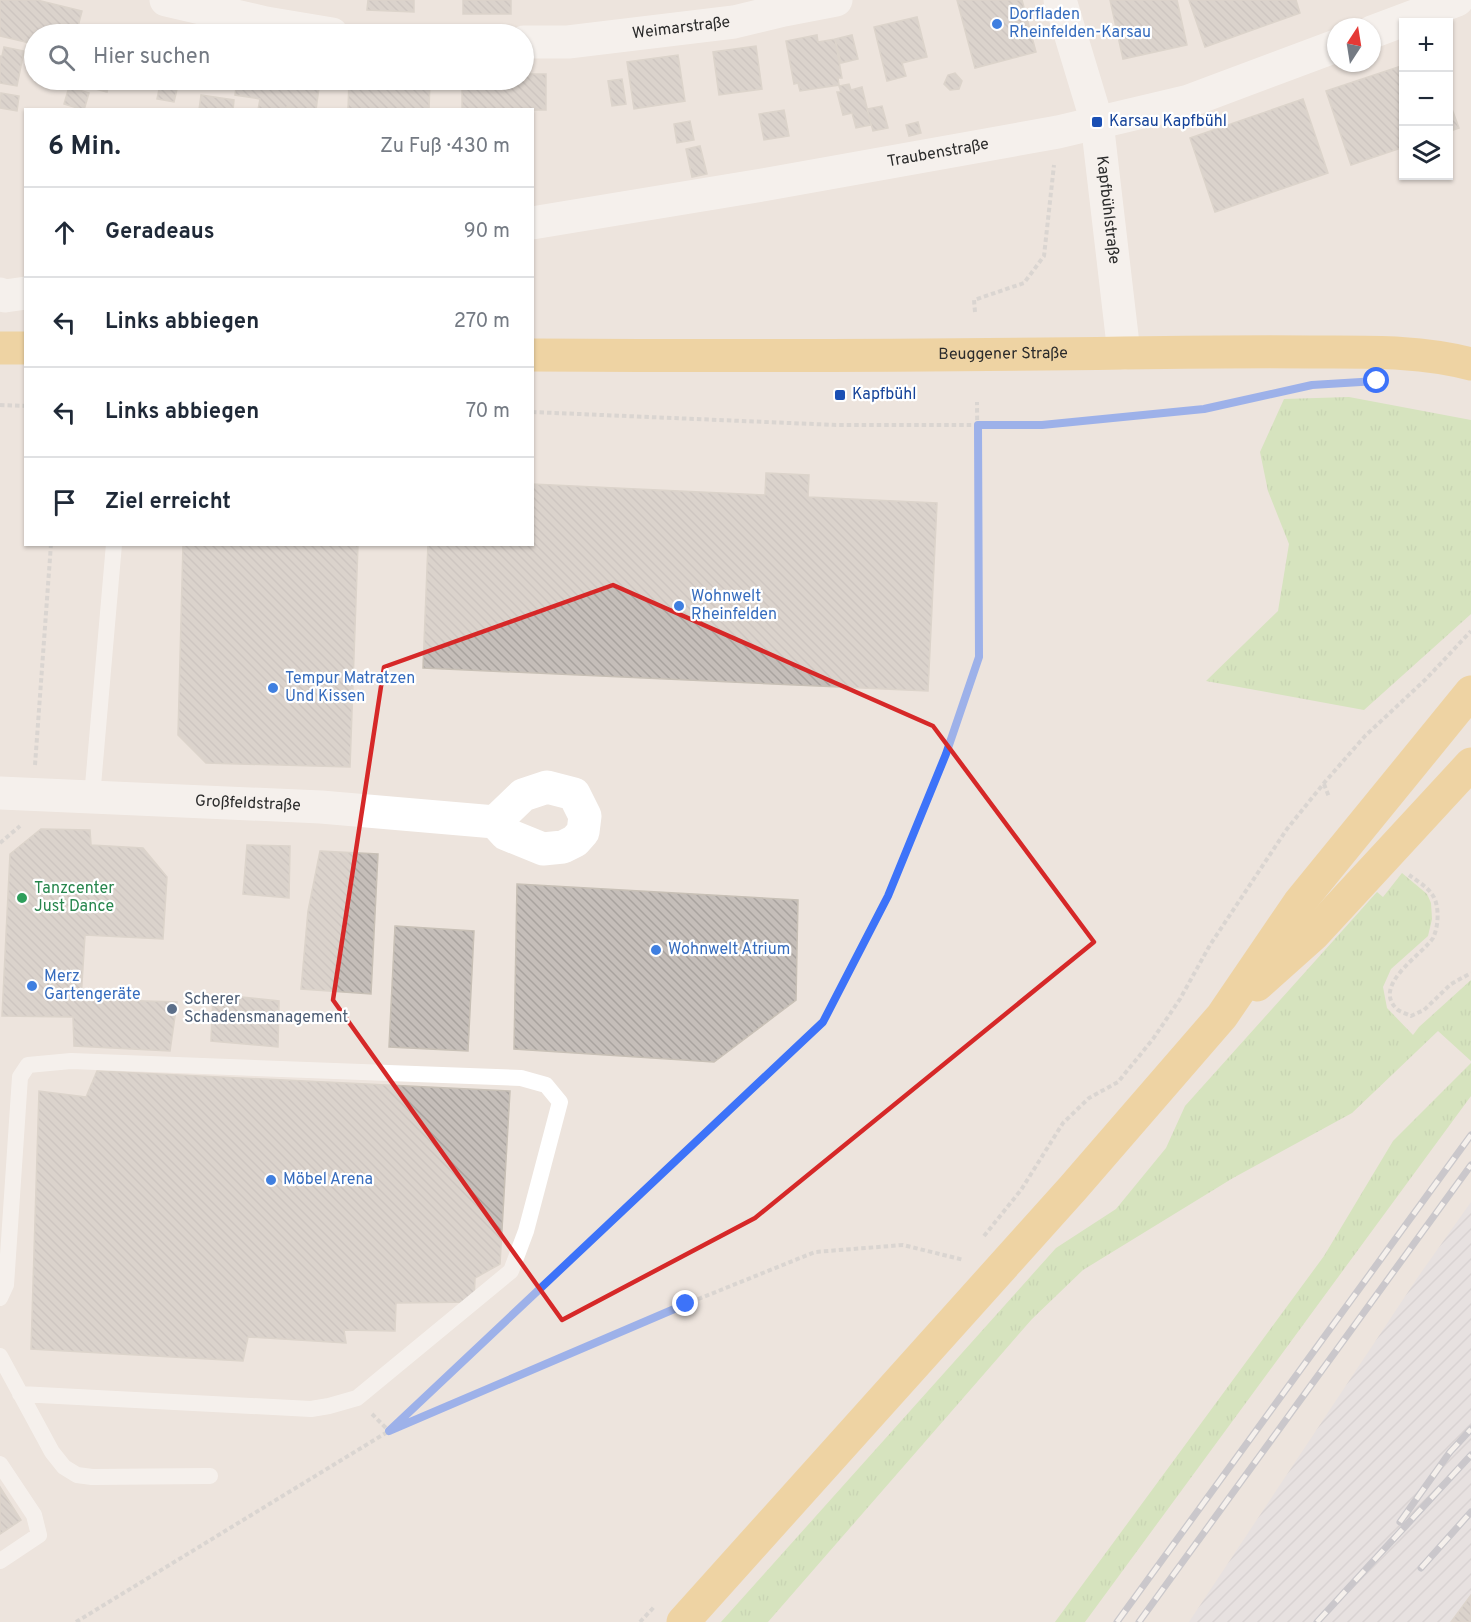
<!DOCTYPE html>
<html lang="de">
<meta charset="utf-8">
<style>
body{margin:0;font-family:Overpass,sans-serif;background:#f6f6f7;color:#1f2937}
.controls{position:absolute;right:18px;top:18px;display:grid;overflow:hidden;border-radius:0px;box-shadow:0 2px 4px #0004}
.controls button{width:54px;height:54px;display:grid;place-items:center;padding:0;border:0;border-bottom:2px solid #e0e1e3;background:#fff;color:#1f2937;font:30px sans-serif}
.compass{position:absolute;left:1327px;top:18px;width:54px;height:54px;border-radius:50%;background:#fff;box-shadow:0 2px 4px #0004;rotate:12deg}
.stop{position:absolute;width:18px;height:18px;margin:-14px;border:4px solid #3d73f9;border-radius:50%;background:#fff}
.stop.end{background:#3d73f9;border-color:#fff;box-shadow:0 2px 6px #0008}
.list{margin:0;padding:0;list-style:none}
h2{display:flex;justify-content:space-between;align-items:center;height:78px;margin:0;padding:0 24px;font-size:26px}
h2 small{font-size:20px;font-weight:400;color:#747a83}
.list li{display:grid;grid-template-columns:39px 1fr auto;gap:18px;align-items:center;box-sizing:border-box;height:90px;padding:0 24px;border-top:2px solid #e0e1e3}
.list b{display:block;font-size:22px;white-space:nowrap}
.list em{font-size:20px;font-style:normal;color:#747a83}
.icon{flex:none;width:33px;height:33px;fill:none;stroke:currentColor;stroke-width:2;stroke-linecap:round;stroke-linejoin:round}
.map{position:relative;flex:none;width:1471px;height:1622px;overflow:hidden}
.search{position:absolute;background:#fff;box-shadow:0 2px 4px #0004;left:24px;top:24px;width:510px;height:66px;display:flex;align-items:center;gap:15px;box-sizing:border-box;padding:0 21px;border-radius:33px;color:#747a83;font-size:22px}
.panel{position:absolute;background:#fff;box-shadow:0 2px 4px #0004;left:24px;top:108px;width:510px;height:438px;border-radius:0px}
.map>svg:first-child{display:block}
.industrial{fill:url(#industrial-furrows)}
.grass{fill:url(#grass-tufts)}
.building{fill:url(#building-back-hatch);stroke:#c8c0b6;stroke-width:1.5}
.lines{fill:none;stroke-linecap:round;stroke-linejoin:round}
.path{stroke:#c4c4c4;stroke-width:4;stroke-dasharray:4.5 3;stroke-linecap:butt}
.lane{stroke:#fff;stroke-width:16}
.street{stroke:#fff;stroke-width:33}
.primary{stroke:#f0bf5e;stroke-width:33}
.rail-casing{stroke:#9fa5b5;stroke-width:7}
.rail{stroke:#fff;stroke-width:4.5;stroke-dasharray:14;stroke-linecap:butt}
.route{stroke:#3d73f9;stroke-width:8}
.marked{fill:none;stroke:#d62828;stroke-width:4.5;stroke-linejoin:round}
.shop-dot{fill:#3f7fe0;stroke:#fff;stroke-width:2}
.transit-dot{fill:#1a4fb4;stroke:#fff;stroke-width:2}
.leisure-dot{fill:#2e9e5b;stroke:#fff;stroke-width:2}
.service-dot{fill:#5c6f8a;stroke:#fff;stroke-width:2}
.labels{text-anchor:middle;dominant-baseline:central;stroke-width:4.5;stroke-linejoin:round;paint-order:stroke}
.shop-label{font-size:16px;fill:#366cbe;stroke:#fff;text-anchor:start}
.street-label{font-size:16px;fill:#2b2b2b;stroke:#fff}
.transit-label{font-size:16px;fill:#164399;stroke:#fff;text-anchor:start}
.leisure-label{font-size:16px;fill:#27864d;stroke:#fff;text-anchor:start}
.service-label{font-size:16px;fill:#4e5e75;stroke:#fff;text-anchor:start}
</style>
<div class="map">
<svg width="1471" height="1622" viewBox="0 0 1471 1622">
<defs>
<pattern id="industrial-furrows" width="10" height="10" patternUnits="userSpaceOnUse" patternTransform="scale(1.5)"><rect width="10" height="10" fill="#dfdde5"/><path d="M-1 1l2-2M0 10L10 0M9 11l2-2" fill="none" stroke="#c0bec5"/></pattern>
<pattern id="grass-tufts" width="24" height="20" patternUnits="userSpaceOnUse" patternTransform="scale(1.5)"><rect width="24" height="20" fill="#bae399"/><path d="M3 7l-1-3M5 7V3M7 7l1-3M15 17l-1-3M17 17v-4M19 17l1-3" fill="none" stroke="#a0c384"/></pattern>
<pattern id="building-back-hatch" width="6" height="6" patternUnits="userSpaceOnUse" patternTransform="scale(1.5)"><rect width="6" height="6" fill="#c5beb9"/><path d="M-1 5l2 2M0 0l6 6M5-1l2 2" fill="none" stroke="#a9a39f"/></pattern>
</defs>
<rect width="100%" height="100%" fill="#ede4dd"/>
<path class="industrial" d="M1471,1202v420h-282l229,-345z"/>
<path class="grass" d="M1349,397l122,23v194l-107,96 -158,-29 72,-70 11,-67 -21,-53 -8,-39 24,-53z
M1402,873l25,21 4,9 1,16 -4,17 -37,33 -8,18 4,21 26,27 6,-8 52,-47v81l-33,-30 -86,82 -119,65 -150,92 -51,49 -264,303h-47l335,-374 60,-39 50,-61 19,-42 192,-214 6,5z
M1471,1063v33l-386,526h-30l269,-366 69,-115z"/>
<path class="building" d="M0,0h37l45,11 -6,23h-42v10l-34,-8z
M368,0h46v12l-47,-2z
M463,0h48v14h-48z
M957,0h65l14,52 -61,16z
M1110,0h67l10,45 -64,14z
M1189,0h107l4,13 -95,34z
M917,17l10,40 -25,6 4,13 -19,5 -13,-54z
M130,25l40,9h-43z
M192,25l18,4 -1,5h-19z
M817,35l1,7 17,-3 7,39h-4l1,7 -39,6 -2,-8 -4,1 -8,-43z
M852,35l6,24 -17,4 -6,-24z
M756,46l6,43 -43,6 -6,-43z
M4,47l20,4 -7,35 -17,-3v-27h2z
M678,55l7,46 -51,8 -7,-47z
M1404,65v82l-53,18 -25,-74z
M955,73l7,8 -3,8 -9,1 -6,-6 4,-9z
M524,74h22v36h-84v-30h62z
M622,79l4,25 -14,2 -4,-25z
M78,80h32l-3,12 -30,-8z
M161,80l18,1 -5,21 -17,-3z
M170,80h33l-2,7z
M237,80h83l-4,30h-13l-16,-3v3h-29l2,-11 -25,-4z
M349,80h81l-1,30h-81z
M849,84l2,6 11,-3 9,38 -15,3 -4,-15 -9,2 -6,-23h4l-2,-6z
M69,87l20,6 -5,17 -20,-6z
M1,93l18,3 -2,15 -17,-3z
M201,95l33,5 -1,10h-34z
M1448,98l11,30 -11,4z
M1303,99l25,74 -113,39 -25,-74z
M882,106l6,22 -15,3 -6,-22z
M784,110l5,26 -25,4 -5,-26z
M690,121l4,19 -17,3 -3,-19z
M918,122l3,11 -12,3 -3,-11z
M700,146l7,28 -15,3 -6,-28z
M766,473l43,2 -1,22 129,6 -9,188 -505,-23 5,-124h104v-60l233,11z
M183,544h175l-8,223 -144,-4 -28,-28z
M41,829l49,1 1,15 52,3 24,29 -4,62 -78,-4 -4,64 96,3 -7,49 -96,-5 -1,-29 -71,-1 8,-162z
M247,845l43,1 -1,52 -46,-4z
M320,851l58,3 -7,140 -70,-5 7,-78z
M517,884l281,16 -2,100 -82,62 -200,-13z
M395,926l79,5 -6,120 -79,-4z
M213,994l66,7 -1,46 -67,-6z
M97,1071l413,20 -10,173 -25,14 -1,24 -78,1 -1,28 -51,-1 2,13 -98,-6 -5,24 -212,-12 8,-258 47,6z
M0,1487l21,33 -21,14z
M1471,1595v27h-20z"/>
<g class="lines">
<path class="path" d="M975,312l-1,-12 50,-17 20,-27 10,-91
M0,405l26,1
M532,412l304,13h206l162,-16 106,-24
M35,765l16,-221
M1324,784l5,13
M0,843l20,-17
M1409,875c7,5 17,11 22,18 9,10 8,33 2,45 -11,17 -63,48 -35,72 3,2 9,4 13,6l13,-6 27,-26 20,-11
M984,1236l37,-46 42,-67 26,-25 29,-16 35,-43 27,-40 30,-54 77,-116 37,-46 41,-47 61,-57 45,-48
M372,1414l17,17 297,-127 129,-52 88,-7 61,15
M76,1622l313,-191 434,-409 65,-127 58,-141 33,-97 -2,-255
M640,1622l14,-15"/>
<path class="lane" d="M92,797l22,-253
M0,1298l6,-13 14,-208 8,-12 43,-4 450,17 25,7 14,17 -34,129 -15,40 -154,127 -28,8 -18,3 -291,-15
M0,1356l52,96 12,15 13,8 15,2 118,-1
M0,1464l34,51 5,20 -39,26"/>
<g class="street">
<path d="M166,0l100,23 66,11"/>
<path id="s1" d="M1060,0l37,122 27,231"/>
<path d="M1372,32l85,-32"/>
<path id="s2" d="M524,42h44l166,-20 50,-12 52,-10"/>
<path id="s3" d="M532,223l236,-39 290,-52 131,-31 147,-55"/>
<path d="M0,294l5,2 21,-3"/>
<path id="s4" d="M0,793l321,14 174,15 11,12 37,15 20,-2 12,-6 8,-9 2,-16 -11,-22 -27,-7 -24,8 -28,27"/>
</g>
<g class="primary">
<path d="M0,348h26"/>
<path id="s5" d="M532,355c197,1 394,1 591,-2 66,-1 132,-2 198,-1 50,0 101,-1 150,12"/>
<path d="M1257,985l56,-50 158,-171"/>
<path d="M683,1622l390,-434 149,-172 77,-113 172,-211"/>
</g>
<defs>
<path id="rail" d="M1400,1522l50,-70 21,-23
M1421,1568l50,-56
M1117,1622l354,-487
M1139,1622l332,-457
M1317,1622l154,-167"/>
</defs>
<use href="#rail" class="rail-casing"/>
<use href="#rail" class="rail"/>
</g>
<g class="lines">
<path class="route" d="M686,1304l-297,127 434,-409 65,-126 58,-142 33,-97 -1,-232h64l162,-16 108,-24 65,-4"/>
</g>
<path d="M0 0H1471V1622H0ZM613,585l320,141 161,216 -339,276 -193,102 -229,-320 51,-333z" fill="#ede4dd" fill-opacity=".55" fill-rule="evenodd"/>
<path class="marked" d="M613,585l320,141 161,216 -339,276 -193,102 -229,-320 51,-333z"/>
<g class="shop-dot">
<circle cx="997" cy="24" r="6"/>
<circle cx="679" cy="606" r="6"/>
<circle cx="273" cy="688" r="6"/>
<circle cx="656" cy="950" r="6"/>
<circle cx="32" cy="986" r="6"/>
<circle cx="271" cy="1180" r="6"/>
</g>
<g class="transit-dot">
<rect x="1091" y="116" width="12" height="12" rx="3"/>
<rect x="834" y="389" width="12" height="12" rx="3"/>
</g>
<circle class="leisure-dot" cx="22" cy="898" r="6"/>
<circle class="service-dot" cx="172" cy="1009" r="6"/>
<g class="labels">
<g class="shop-label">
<text x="1009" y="15">Dorfladen<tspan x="1009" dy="18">Rheinfelden-Karsau</tspan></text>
<text x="691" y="597">Wohnwelt<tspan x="691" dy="18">Rheinfelden</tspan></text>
<text x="285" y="679">Tempur Matratzen<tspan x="285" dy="18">Und Kissen</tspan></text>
<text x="668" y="950">Wohnwelt Atrium</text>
<text x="44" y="977">Merz<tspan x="44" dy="18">Gartengeräte</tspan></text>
<text x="283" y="1180">Möbel Arena</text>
</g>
<g class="street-label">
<text stroke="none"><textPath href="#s2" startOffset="158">Weimarstraße</textPath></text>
<text stroke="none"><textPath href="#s3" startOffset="412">Traubenstraße</textPath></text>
<text stroke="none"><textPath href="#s1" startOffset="216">Kapfbühlstraße</textPath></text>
<text stroke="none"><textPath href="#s5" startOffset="471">Beuggener Straße</textPath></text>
<text stroke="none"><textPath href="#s4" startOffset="248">Großfeldstraße</textPath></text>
</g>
<g class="transit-label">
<text x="1109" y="122">Karsau Kapfbühl</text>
<text x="852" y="395">Kapfbühl</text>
</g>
<g class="leisure-label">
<text x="34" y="889">Tanzcenter<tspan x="34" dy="18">Just Dance</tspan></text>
</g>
<g class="service-label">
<text x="184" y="1000">Scherer<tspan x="184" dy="18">Schadensmanagement</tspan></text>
</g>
</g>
</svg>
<div class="controls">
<button>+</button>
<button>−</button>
<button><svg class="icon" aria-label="layers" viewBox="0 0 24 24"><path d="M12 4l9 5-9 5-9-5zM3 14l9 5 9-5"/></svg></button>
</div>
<svg class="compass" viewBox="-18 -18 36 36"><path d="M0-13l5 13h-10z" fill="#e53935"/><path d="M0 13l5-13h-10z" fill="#747a83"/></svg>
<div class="stop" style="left:1377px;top:381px"></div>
<div class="stop end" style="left:686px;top:1304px"></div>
<div class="search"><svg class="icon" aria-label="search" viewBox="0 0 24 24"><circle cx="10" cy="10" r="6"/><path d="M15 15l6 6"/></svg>Hier suchen</div>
<section class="panel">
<h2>6 Min.<small>Zu Fuß · 430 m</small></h2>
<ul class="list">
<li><svg class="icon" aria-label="ahead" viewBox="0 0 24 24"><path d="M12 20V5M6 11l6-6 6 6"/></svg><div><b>Geradeaus</b></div><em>90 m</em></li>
<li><svg class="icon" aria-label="left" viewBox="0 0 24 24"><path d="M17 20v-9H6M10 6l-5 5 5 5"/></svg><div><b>Links abbiegen</b></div><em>270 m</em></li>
<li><svg class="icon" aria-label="left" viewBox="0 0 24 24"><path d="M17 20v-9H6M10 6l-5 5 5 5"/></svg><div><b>Links abbiegen</b></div><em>70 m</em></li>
<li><svg class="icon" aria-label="arrive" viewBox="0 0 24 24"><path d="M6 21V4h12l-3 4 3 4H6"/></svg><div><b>Ziel erreicht</b></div></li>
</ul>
</section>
</div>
